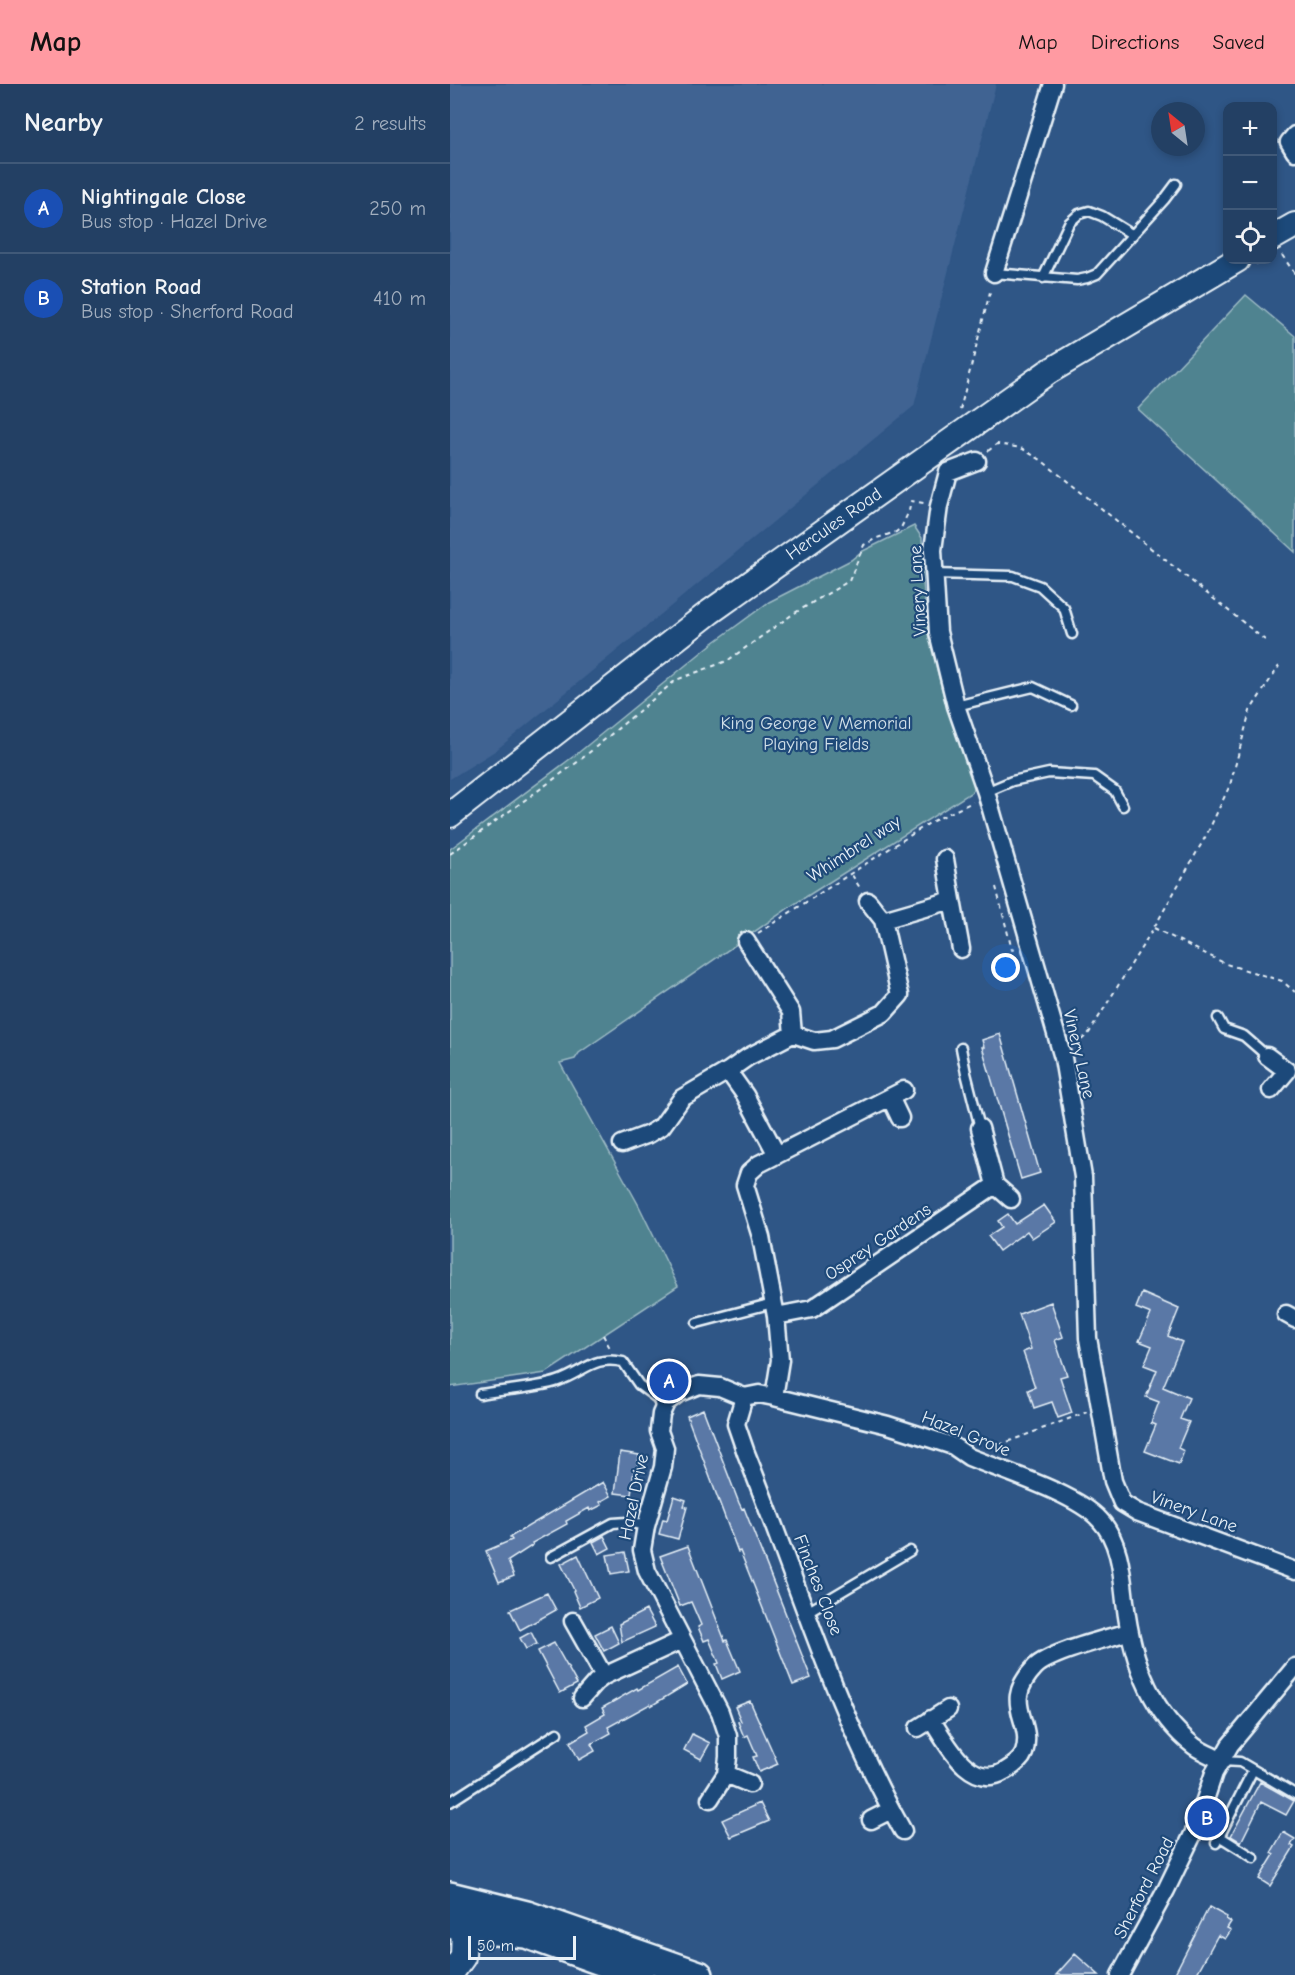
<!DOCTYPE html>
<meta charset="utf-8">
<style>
body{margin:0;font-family:"Comic Neue",sans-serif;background:#2f4b6d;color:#f1f3f6}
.controls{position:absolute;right:18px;top:18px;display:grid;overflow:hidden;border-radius:12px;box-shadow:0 3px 9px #0003}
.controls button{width:54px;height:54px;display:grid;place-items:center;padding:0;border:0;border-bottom:2px solid #405978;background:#234064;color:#f1f3f6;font:30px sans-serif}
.compass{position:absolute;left:701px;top:18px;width:54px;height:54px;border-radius:50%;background:#234064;box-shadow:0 3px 9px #0003;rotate:330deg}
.scale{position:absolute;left:18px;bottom:15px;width:108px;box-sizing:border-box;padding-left:6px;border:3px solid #e8f1f8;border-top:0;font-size:16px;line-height:21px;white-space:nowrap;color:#e8f1f8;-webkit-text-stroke:4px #1f4a7a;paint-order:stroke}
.you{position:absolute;left:556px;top:884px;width:21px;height:21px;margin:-15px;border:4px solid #fff;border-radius:50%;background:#1a73e8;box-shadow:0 0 0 9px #1a73e833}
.badge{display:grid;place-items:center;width:39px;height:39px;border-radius:50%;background:#ff9aa2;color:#fff;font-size:20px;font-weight:700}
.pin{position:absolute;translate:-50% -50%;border:3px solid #fff;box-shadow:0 2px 6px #0006}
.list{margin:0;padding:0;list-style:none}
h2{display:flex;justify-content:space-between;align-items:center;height:78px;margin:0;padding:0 24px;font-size:26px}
h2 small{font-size:20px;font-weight:400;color:#a3afbf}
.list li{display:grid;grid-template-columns:39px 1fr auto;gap:18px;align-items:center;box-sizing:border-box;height:90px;padding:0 24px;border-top:2px solid #405978}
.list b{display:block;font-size:22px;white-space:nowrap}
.list p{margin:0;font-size:20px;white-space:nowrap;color:#a3afbf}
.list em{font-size:20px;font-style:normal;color:#a3afbf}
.icon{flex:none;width:33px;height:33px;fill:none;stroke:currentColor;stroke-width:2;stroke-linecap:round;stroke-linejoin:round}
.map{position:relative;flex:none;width:845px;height:1891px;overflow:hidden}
header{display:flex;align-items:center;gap:36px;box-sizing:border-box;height:84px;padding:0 30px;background:#ff9aa2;color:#111}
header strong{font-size:28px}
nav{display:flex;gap:33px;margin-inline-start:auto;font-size:21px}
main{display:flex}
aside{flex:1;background:#234064}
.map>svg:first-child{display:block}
.built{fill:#3f6392}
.green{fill:#4f8390;stroke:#9cbac4;stroke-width:1.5}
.building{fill:#5a78a6;stroke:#e8f1f8;stroke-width:1.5}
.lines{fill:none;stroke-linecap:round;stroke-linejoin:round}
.lane-casing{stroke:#e8f1f8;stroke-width:13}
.street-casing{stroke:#e8f1f8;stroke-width:21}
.secondary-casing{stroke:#e8f1f8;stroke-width:28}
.primary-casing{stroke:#e8f1f8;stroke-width:32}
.path{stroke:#e8f1f8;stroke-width:2;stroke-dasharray:4.5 4.5;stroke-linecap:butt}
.lane{stroke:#1f4a7a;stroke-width:8}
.street{stroke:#1f4a7a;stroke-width:16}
.secondary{stroke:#1f4a7a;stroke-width:24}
.primary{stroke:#1f4a7a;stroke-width:27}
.labels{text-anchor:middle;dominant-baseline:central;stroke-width:4.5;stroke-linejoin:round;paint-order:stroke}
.street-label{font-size:18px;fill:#e8f1f8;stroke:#1f4a7a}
.park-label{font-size:18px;fill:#d1e0e8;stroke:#1f4a7a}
</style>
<header>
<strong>Map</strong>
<nav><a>Map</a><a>Directions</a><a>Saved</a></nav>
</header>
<main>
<aside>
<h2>Nearby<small>2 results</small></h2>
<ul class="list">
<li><span class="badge" style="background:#1a4fb4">A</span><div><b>Nightingale Close</b><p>Bus stop · Hazel Drive</p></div><em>250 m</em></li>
<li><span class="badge" style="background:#1a4fb4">B</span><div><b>Station Road</b><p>Bus stop · Sherford Road</p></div><em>410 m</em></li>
</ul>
</aside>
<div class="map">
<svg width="845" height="1891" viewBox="0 0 845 1891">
<rect width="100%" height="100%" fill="#2f5686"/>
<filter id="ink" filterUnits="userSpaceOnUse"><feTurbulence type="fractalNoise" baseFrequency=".0167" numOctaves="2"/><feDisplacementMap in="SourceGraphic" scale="12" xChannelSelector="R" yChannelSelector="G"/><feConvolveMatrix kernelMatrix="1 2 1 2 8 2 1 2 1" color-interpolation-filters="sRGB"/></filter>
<g filter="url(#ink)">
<path class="built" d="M0,0h546l-82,322 -419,345 -45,28z"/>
<path class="green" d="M796,211l49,41v216l-157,-143z
M464,442l8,12 1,44 5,52 18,71 31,80 -5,7 -179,113 -214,148 -4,6 -15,4 78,141 40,82 -132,87 -96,14v-538l128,-96 135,-110 56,-41 82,-42 10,-8z"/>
<path class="building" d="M550,950l40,139 -19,6 -39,-132h2l-2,-7z
M594,1121l12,17 -24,16 -5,-7 -28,20 -11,-15 14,-9 -4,-6 10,-7 7,10z
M692,1209l37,16 -11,27 14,6 -19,45 26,11 -9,21 9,3 -11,26 6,3 -5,13 -34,-13 11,-26 -5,-2 8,-21 -13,-5 11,-27 -13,-5 8,-19 -13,-5 12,-27 -15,-6z
M601,1218l12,35 -8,3 12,35 -7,2 12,36 -14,5 -6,-16 -18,6 -6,-18 7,-3 -12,-35 8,-3 -12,-35z
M253,1325l36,94 3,6 2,-1 67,170 -18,7 -39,-99 -14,-35 -2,1 -51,-136z
M170,1368l19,3 -2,15h-3l-3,25 -16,-2z
M153,1398l8,14 -11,6 2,3 -12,6 -1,-3 -23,13 1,3 -35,19 1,2 -25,16 6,15 -15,6 -13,-31 26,-11 -2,-3z
M224,1412l12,4 -2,6 3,1 -9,32 -19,-5 4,-15 4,1z
M154,1452l6,12 -11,6 -6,-12z
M238,1462l37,95 2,-1 13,31 -18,8 -6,-15 3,-1 -10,-24 -5,2 -6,-14 3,-2 -10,-23 -11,4 -20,-50z
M175,1468l4,19 -18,3 -4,-19z
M128,1471l20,43 -18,9 -7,-16 1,-1 -13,-26z
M97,1509l9,17 -36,20 -10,-20z
M196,1526l9,17 -33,15 -3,-18z
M161,1542l8,17 -15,8 -9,-17z
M81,1548l6,12 -11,5 -6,-11z
M104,1559l23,41 -17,9 -22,-42z
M228,1583l9,17 -36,22 -1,-2 -42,23 3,6 -20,11 4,7 -16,9 -9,-18 19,-11 -3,-6 19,-11 -3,-6 35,-20 1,2z
M300,1617l28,63 -19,8 -6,-15 4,-1 -9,-21 -4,2 -6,-15 3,-1 -6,-14z
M242,1650l18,9 -9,16 -17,-9z
M810,1698l34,19 -8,14 -25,-13 -20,40 -10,-6z
M310,1719l9,18 -38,16 -9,-17z
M833,1748l12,7 -4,6 3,2 -24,39 -11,-7 15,-24 -3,-2z
M759,1823l18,10 -1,2 5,3 -4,6 4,2 -6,9 -7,-4 -22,40h-22z
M625,1870l24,21h-43z"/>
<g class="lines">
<defs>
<path id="lane" d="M544,189l83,7 10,-2 10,-4 67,-74 12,-16
M593,194l26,-55 10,-9 10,-3 13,5 31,19
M483,490l80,2 27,10 24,22 8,26
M506,622l77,-19 38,18
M536,708l26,-11 37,-8 45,3 21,15 8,15
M768,934l6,11 20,7 23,20
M511,964l5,25 14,55
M247,1239l76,-20
M30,1310c23,-4 58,-6 78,-13 26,-9 36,-26 65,-19l16,23 19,14 3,12
M101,1473l62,-34 14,-1 19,4
M357,1528l103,-61
M772,1677l18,1 55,32
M0,1718l107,-69
M769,1752l35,22
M766,1759l37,-73"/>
<path id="street" d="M845,51l-6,7 6,10
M544,189l59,-189
M527,377l-29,11 -9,34 -6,44 5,82 18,74 30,86 77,266 20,119 5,161 25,143 9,22 15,9 158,59
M495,775l7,41
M433,836l69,-20 9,49
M296,857l45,71 2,22
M817,972l20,15 -16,19
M440,1013l10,21
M172,1060l27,-10 13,-8 20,-28 46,-27
M327,1071l-32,-60 -17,-24 20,-14 45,-23 21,7 18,-2 52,-26 16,-18 -17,-75 -15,-19
M545,1101l16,14
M836,1230l9,5
M326,1232l36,-7 183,-124 -15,-57
M324,1313l6,-37 -4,-44 -15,-79 -16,-52 4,-12 10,-9 145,-74
M123,1537l31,55
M132,1614l14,-16 8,-6 78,-36
M481,1635c15,23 39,73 74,52 7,-4 16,-10 19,-18 11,-34 -25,-48 11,-86 15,-15 71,-28 93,-35
M468,1644l30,-19
M276,1690l24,10
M260,1715l16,-25 2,-17v-21l-8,-24 -73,-141 -5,-21 4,-24 17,-59 2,-19 -6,-17 2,-17 5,-11 13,-10 20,-8 21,2 24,10
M421,1736l20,-10
M453,1747c-67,-118 -107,-253 -157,-378l-10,-29 8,-27 15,-3 15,3 114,28 65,21 16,11c34,14 108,37 131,63 20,21 22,54 25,81 6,55 24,110 69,145 8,6 19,10 28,15
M670,1891l46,-85 29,-60 19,-57 16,-28 65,-78"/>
<path id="secondary" d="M822,154l23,-13
M0,731l260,-203 338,-240 189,-112
M0,1891l13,-18 1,-29 -6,-18"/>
<path id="primary" d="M0,1812l77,19 172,60
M0,1840l14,4 62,6 113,41"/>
</defs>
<use href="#lane" class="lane-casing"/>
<use href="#street" class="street-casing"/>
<use href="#secondary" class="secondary-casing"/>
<use href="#primary" class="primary-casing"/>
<path class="path" d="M832,171l13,19
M806,180l7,-4
M510,326l31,-122
M538,367l9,-7 24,4 20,12 224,180
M0,770l129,-93 97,-81 51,-19 66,-47 56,-33 15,-36 13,-7 19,-6 5,-4 8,-17 2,-10 13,2
M402,791l8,13
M546,803l16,63 4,-1
M704,844l72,36 56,17 13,11
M308,849l173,-111 42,-20
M625,962l14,-13 70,-114 48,-85 23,-49 20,-74 29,-45
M153,1251l7,13
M541,1364l96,-36"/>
<use href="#lane" class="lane"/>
<use href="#street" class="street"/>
<use href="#secondary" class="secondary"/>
<use href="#primary" class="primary"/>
</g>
</g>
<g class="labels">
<g class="street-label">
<text transform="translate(384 440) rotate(-35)">Hercules Road</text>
<text transform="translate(468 507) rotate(-93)">Vinery Lane</text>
<text transform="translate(404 765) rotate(-33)">Whimbrel way</text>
<text transform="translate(629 970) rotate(77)">Vinery Lane</text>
<text transform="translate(428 1158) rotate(-34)">Osprey Gardens</text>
<text transform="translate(516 1350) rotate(22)">Hazel Grove</text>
<text transform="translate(184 1413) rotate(-78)">Hazel Drive</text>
<text transform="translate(744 1428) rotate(20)">Vinery Lane</text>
<text transform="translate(368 1501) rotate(69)">Finches Close</text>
<text transform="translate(694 1804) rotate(-63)">Sherford Road</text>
</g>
<g class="park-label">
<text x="366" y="639">King George V Memorial<tspan x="366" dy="21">Playing Fields</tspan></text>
</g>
</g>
</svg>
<div class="controls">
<button>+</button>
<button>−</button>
<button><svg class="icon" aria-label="locate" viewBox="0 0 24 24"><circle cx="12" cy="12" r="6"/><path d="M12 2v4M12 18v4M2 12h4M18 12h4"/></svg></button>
</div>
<svg class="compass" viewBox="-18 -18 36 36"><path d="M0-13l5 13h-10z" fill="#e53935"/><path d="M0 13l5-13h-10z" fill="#a3afbf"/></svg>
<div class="scale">50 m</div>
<div class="you"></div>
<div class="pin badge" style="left:219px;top:1297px;background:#1a4fb4">A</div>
<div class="pin badge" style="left:757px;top:1734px;background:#1a4fb4">B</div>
</div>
</main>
